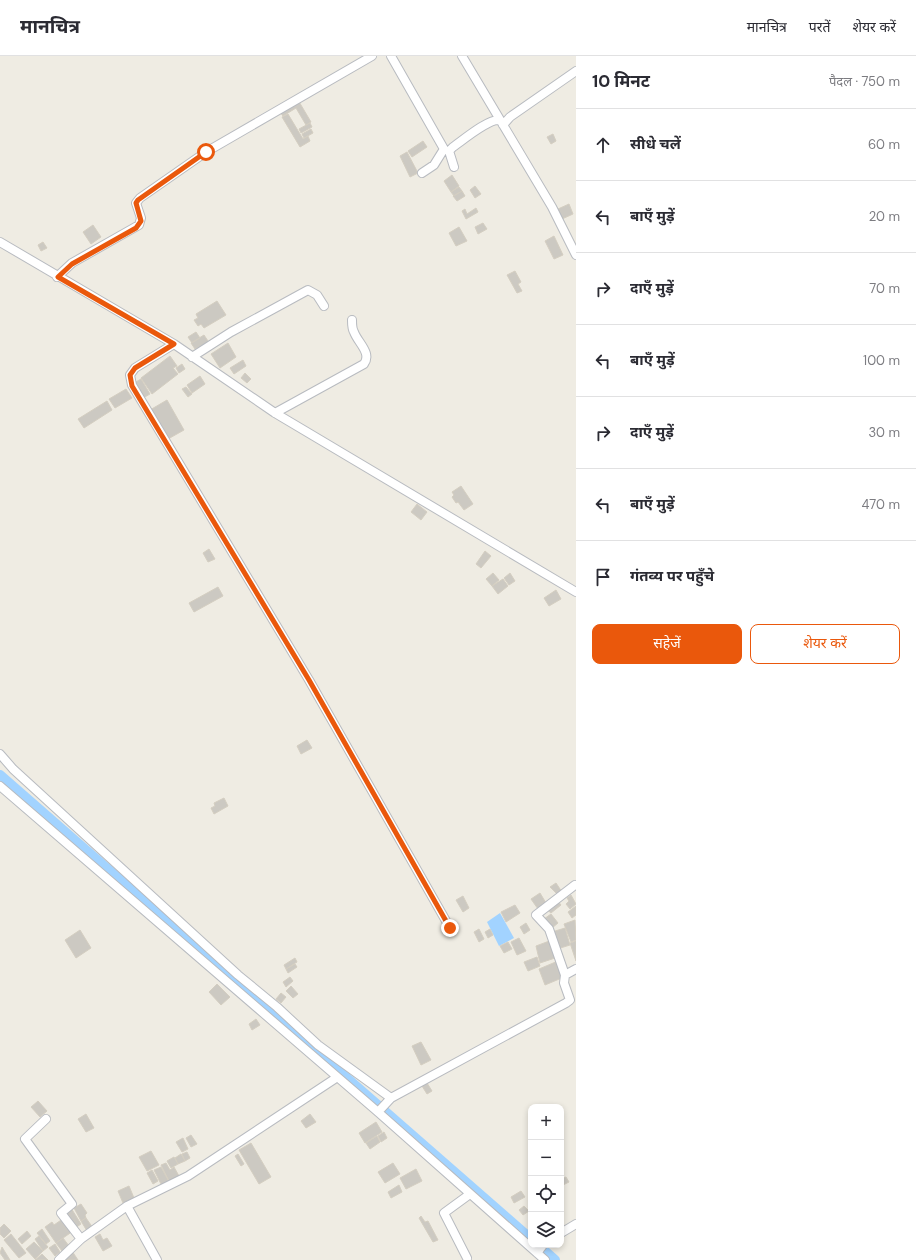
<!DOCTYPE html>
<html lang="hi">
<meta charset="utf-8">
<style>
body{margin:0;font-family:"DM Sans","Noto Sans Devanagari",sans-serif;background:#f7f7f7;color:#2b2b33}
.controls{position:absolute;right:12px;bottom:12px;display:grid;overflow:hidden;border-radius:8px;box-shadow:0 2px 6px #0003}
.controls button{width:36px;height:36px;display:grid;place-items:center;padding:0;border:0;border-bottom:1px solid #e1e1e2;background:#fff;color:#2b2b33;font:20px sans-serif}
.stop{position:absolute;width:12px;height:12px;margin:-9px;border:3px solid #ea580c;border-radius:50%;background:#fff}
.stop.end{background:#ea580c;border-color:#fff;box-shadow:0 1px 4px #0008}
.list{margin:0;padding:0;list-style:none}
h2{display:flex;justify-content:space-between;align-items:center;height:52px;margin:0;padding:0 16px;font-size:17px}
h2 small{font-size:13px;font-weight:400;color:#7c7c81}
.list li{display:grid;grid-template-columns:26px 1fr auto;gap:12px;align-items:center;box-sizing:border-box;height:72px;padding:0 16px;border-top:1px solid #e1e1e2}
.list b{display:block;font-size:15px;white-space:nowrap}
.list em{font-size:13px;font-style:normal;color:#7c7c81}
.actions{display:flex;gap:8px;padding:12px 16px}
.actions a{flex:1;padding:9px 0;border:1px solid #ea580c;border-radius:8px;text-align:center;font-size:14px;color:#ea580c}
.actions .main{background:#ea580c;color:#fff}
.icon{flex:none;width:22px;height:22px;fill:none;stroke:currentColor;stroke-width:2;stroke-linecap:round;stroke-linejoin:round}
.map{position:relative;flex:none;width:576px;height:1204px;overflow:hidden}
header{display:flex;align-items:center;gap:24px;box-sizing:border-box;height:56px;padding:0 20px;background:#fff;border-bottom:1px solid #e1e1e2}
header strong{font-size:19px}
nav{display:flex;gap:22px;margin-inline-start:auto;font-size:14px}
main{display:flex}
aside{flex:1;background:#fff}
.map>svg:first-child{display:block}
.water{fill:#a2d3ff}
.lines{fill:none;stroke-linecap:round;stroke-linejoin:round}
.canal{stroke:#a2d3ff;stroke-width:10}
.building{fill:#ccc9c2;stroke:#d4cec1}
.minor-casing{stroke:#b8bbc0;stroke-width:10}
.minor{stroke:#fff;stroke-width:8}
.route{stroke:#ea580c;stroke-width:5}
</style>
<header>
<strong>मानचित्र</strong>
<nav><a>मानचित्र</a><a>परतें</a><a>शेयर करें</a></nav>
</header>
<main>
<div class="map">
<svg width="576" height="1204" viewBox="0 0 576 1204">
<rect width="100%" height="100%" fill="#efece3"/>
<path class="water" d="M500,857l14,25 -15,8 -12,-24z"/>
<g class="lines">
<path class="canal" d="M0,719l531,464
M538,1189l17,15"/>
</g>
<path class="building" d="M298,44l13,22 -5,3 -10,-17 -13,8 -4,-5z
M288,58l15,25 5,-3 2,5 -10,6 -18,-30z
M310,67l2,4 -11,6 -2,-4z
M311,73l2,4 -9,5 -2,-4z
M553,78l3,7 -5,3 -4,-7z
M423,85l4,6 -15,10 -4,-6z
M407,96l11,21 -8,4 -10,-21z
M452,119l7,11 -8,6 -7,-11z
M475,130l6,8 -6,4 -5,-8z
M459,131l3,4 -8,5 -3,-4z
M462,135l3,5 -8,5 -4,-5z
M569,148l4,10 -11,5 -4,-10z
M476,152l2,4 -12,7 -4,-8 3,-2 2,5z
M483,167l4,6 -9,5 -3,-7z
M93,169l8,12 -10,7 -8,-12z
M459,171l8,14 -11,5 -7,-13z
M554,180l9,19 -9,4 -9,-18z
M43,186l4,6 -6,3 -3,-6z
M515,215l6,11 -3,2 4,7 -5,2 -10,-18z
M217,245l9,14 -22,13 -3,-4 -3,2 -4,-6 4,-2 -2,-4z
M196,276l4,6 -8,5 -4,-6z
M204,279l6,9 -6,4 -2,-3 -7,4 -4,-6z
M228,287l8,14 -16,11 -9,-14z
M170,300l7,10 -4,2 5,6 -26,20 -11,-16z
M243,304l3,6 -12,8 -4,-6z
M182,308l3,5 -6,4 -3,-5z
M245,317l6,6 -4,4 -6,-5z
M200,320l5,8 -13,9 -5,-8z
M141,323l9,15 -7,4 -9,-15z
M186,331l6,7 -4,3 -6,-8z
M126,333l6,9 -17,10 -6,-9z
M167,344l17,30 -16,9 -18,-29z
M107,345l5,9 -28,18 -6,-9z
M461,430l12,18 -9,6 -6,-8 -2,1 -4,-6 2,-2 -2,-3z
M417,448l10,8 -6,8 -10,-8z
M209,493l6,10 -7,3 -5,-9z
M485,495l6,5 -10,12 -5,-4z
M493,517l6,7 -7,6 -6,-7z
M510,517l5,8 -6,4 -5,-7z
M503,523l5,7 -10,8 -6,-8z
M218,531l5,9 -29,16 -5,-9z
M556,534l5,9 -12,7 -5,-8z
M307,684l5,8 -11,6 -4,-8z
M224,742l4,8 -14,8 -3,-6 4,-2 -1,-3z
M556,827l6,9 -4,3 -8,-8z
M540,837l6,10 -8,6 -7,-10z
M571,839l5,9 -6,5 -4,-5 3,-3 -2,-3z
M463,840l6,12 -6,4 -7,-12z
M557,844l4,5 -10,8 -5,-4z
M515,849l5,8 -14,9 -5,-10z
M576,850v9l-4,3 -4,-6z
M551,858l7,9 -6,5 -8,-9z
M575,864l1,20 -5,2 -7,-18z
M526,867l4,7 -6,4 -4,-7z
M565,872l5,17 -13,4 -5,-17z
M479,873l5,10 -5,3 -5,-10z
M490,873l3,6 -5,3 -3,-6z
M80,874l11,18 -15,10 -11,-18z
M519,882l7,13 -9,4 -6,-13z
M552,884l6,17 -18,6 -4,-17z
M576,885v20l-6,-18z
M508,886l4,7 -8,4 -4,-7z
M537,901l3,9 -12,5 -4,-9z
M295,902l2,4 -11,7 -2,-4z
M558,905l6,16 -19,8 -6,-16z
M295,908l2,3 -9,6 -2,-4z
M290,921l3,4 -7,6 -3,-5z
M217,928l13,13 -9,8 -12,-13z
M291,930l7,8 -5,4 -7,-7z
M281,937l5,4 -5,6 -5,-4z
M256,963l4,6 -8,5 -3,-6z
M421,986l10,18 -10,5 -9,-19z
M427,1027l5,8 -5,3 -5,-8z
M38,1045l9,10 -7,6 -9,-10z
M86,1058l8,14 -8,4 -8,-13z
M310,1058l6,8 -10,6 -5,-7z
M376,1066l6,10 -17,11 -6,-10z
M384,1076l3,6 -6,4 -3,-6z
M191,1079l6,9 -6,3 -5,-9z
M377,1080l3,6 -10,7 -4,-6z
M183,1082l5,11 -6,3 -6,-10z
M251,1087l20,34 -12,7 -20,-34z
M151,1095l8,14 -12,6 -8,-14z
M187,1096l3,6 -5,3 -3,-7z
M181,1098l4,7 -7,3 -3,-6z
M238,1098l6,10 -3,2 -6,-10z
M174,1101l4,7 -7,4 -4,-7z
M166,1107l4,7 4,-3 5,9 -10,5 -8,-16z
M393,1107l7,11 -15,9 -7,-11z
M161,1111l8,15 -7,4 -8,-16z
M416,1113l6,12 -16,8 -6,-11z
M152,1114l6,11 -5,3 -6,-11z
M566,1121l3,5 -8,4v-7z
M399,1129l3,7 -11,6 -3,-6z
M129,1130l5,12 -11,5 -5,-12z
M521,1135l4,6 -11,6 -3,-6z
M81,1148l6,9 -2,2 1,3 -5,3 -7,-13z
M524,1150l5,5 -6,4 -4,-5z
M71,1152l10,16 -6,4 -10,-16z
M421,1160l4,6 3,-1 10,19 -5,2 -14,-24z
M64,1162l9,13 -17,12 -11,-16 7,-5 2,3z
M86,1162l7,10 -6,3 -6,-10z
M4,1168l7,7 -7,7 -4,-4v-6z
M42,1173l8,12 -4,3 -9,-11z
M27,1175l4,5 -9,8 -4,-5z
M11,1178l15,19 -7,5 -15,-18z
M100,1178l3,6 4,-2 5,8 -9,5 -8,-14z
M39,1180l9,11 -5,4 -8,-12z
M63,1182l6,8 -7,5 -6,-8z
M34,1186l9,9 -8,8 -9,-10z
M55,1188l5,8 -5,4 -6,-8z
M2,1191l8,13h-5l-5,-7z
M72,1195l6,9h-12l-2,-3z
M42,1198l6,6h-13z"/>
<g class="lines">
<defs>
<path id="minor" d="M391,0l53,93 -10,16 -12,8
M462,0l90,151 24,48
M503,69l7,-8 66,-46
M454,111l-5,-16 4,-4c10,-7 35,-28 46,-27
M0,186l174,102 101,69 301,179
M57,221l15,-14 67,-38 2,-7 -5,-15 4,-5 66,-46 166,-96
M174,288l-39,24 -5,7 2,10 177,295 141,248
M192,301l39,-25 77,-42 9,5 7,11
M275,357l89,-49c8,-11 -6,-21 -10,-32 -2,-3 -2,-8 -2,-12
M0,698l13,15 225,206 39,32 41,38 73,53
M0,730l378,326 167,148
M565,919l-16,-46 -13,-14 39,-30
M378,1056l13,-14 175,-95 4,-3 -6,-17 1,-8 11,-6
M46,1063l-21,20 47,65 -11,9 20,26
M127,1150l30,54
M561,1177l15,-9
M537,1197l6,-8
M467,1202l-23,-45 26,-19
M59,1204l22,-21 46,-33 61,-30 148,-98"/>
</defs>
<use href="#minor" class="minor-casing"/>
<use href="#minor" class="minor"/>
</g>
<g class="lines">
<path class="route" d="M206,96l-68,48 -2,3 5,18 -5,7 -64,36 -14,13 116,67 -39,24 -5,7 2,11 177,294 141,248"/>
</g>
</svg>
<div class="controls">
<button>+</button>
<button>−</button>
<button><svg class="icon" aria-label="locate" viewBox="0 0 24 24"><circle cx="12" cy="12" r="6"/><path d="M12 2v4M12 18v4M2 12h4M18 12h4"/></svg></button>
<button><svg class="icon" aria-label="layers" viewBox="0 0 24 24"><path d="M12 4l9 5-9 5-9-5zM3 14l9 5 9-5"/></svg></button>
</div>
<div class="stop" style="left:206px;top:96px"></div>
<div class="stop end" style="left:450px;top:872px"></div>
</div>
<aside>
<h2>10 मिनट<small>पैदल · 750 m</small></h2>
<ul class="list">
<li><svg class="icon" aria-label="ahead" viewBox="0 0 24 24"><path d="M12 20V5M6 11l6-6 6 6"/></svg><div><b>सीधे चलें</b></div><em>60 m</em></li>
<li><svg class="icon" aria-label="left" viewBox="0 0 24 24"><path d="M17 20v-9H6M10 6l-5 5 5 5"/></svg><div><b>बाएँ मुड़ें</b></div><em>20 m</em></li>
<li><svg class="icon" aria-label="right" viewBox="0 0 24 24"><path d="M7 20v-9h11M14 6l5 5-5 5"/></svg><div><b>दाएँ मुड़ें</b></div><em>70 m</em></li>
<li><svg class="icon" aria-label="left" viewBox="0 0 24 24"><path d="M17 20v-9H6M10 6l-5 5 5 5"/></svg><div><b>बाएँ मुड़ें</b></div><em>100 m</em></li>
<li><svg class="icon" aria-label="right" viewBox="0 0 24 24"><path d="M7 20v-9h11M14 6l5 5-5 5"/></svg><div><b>दाएँ मुड़ें</b></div><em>30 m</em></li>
<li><svg class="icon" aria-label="left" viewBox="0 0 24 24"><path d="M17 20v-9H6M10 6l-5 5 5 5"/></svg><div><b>बाएँ मुड़ें</b></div><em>470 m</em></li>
<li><svg class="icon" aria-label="arrive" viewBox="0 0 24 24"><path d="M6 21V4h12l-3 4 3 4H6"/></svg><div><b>गंतव्य पर पहुँचे</b></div></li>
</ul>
<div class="actions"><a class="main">सहेजें</a><a>शेयर करें</a></div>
</aside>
</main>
